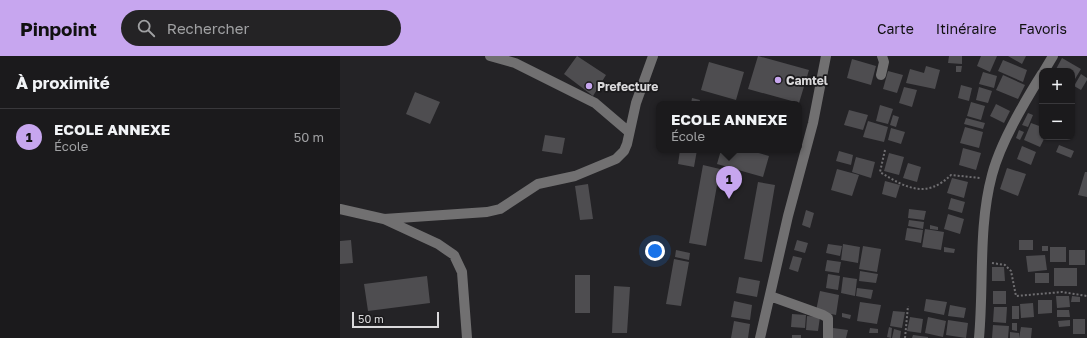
<!DOCTYPE html>
<html lang="fr">
<meta charset="utf-8">
<style>
body{margin:0;font-family:"Golos Text",sans-serif;background:#242325;color:#f1f3f6}
.controls{position:absolute;right:12px;top:12px;display:grid;overflow:hidden;border-radius:8px;box-shadow:0 1px 3px #0004}
.controls button{width:36px;height:36px;display:grid;place-items:center;padding:0;border:0;border-bottom:1px solid #39383b;background:#1b1a1c;color:#f1f3f6;font:20px sans-serif}
.scale{position:absolute;left:12px;bottom:10px;width:87px;box-sizing:border-box;padding-left:4px;border:2px solid #dad9db;border-top:0;font-size:11px;line-height:14px;white-space:nowrap;color:#dad9db;-webkit-text-stroke:3px #1b1a1c;paint-order:stroke}
.you{position:absolute;left:315px;top:195px;width:14px;height:14px;margin:-10px;border:3px solid #fff;border-radius:50%;background:#1a73e8;box-shadow:0 0 0 6px #1a73e833}
.badge{display:grid;place-items:center;width:26px;height:26px;border-radius:50%;background:#c7a6ef;color:#111;font-size:13px;font-weight:700}
.pin{position:absolute;translate:-50% -33px;filter:drop-shadow(0 1px 2px #0008)}
.pin::after{content:'';position:absolute;top:21px;width:14px;height:12px;background:inherit;clip-path:polygon(0 0,100% 0,50% 100%)}
.popup{position:absolute;left:316px;top:45px;width:146px;height:52px;box-sizing:border-box;display:grid;place-content:center;border-radius:8px;background:#1b1a1c;filter:drop-shadow(0 1px 3px #0005);font-size:13px;white-space:nowrap;color:#a0a1a3}
.popup b{font-size:15px;color:#f1f3f6}
.popup::after{content:'';position:absolute;left:50%;top:100%;margin-left:-8px;border:8px solid transparent;border-top-color:#1b1a1c}
.list{margin:0;padding:0;list-style:none}
h2{display:flex;justify-content:space-between;align-items:center;height:52px;margin:0;padding:0 16px;font-size:17px}
h2 small{font-size:13px;font-weight:400;color:#a0a1a3}
.list li{display:grid;grid-template-columns:26px 1fr auto;gap:12px;align-items:center;box-sizing:border-box;height:56px;padding:0 16px;border-top:1px solid #39383b}
.list b{display:block;font-size:15px;white-space:nowrap}
.list p{margin:0;font-size:13px;white-space:nowrap;color:#a0a1a3}
.list em{font-size:13px;font-style:normal;color:#a0a1a3}
.icon{flex:none;width:22px;height:22px;fill:none;stroke:currentColor;stroke-width:2;stroke-linecap:round;stroke-linejoin:round}
.map{position:relative;flex:none;width:747px;height:282px;overflow:hidden}
header{display:flex;align-items:center;gap:24px;box-sizing:border-box;height:56px;padding:0 20px;background:#c7a6ef;color:#111}
header strong{font-size:19px}
nav{display:flex;gap:22px;margin-inline-start:auto;font-size:14px}
.search{width:280px;height:36px;background:#242325;display:flex;align-items:center;gap:10px;box-sizing:border-box;padding:0 14px;border-radius:22px;color:#a0a1a3;font-size:15px}
main{display:flex}
aside{flex:1;background:#1b1a1c}
.map>svg:first-child{display:block}
.building{fill:#4e4d50}
.lines{fill:none;stroke-linecap:round;stroke-linejoin:round}
.path{stroke:#6f6e71;stroke-width:2;stroke-dasharray:2 2;stroke-linecap:butt}
.minor{stroke:#717071;stroke-width:10}
.poi-dot{fill:#c7a6ef;stroke:#1b1a1c;stroke-width:1.5}
.labels{text-anchor:middle;dominant-baseline:central;stroke-width:3.5;stroke-linejoin:round;paint-order:stroke}
.poi-label{font-size:12px;font-weight:bold;fill:#dad9db;stroke:#1b1a1c;text-anchor:start}
</style>
<header>
<strong>Pinpoint</strong>
<div class="search"><svg class="icon" aria-label="search" viewBox="0 0 24 24"><circle cx="10" cy="10" r="6"/><path d="M15 15l6 6"/></svg>Rechercher</div>
<nav><a>Carte</a><a>Itinéraire</a><a>Favoris</a></nav>
</header>
<main>
<aside>
<h2>À proximité<small></small></h2>
<ul class="list">
<li><span class="badge">1</span><div><b>ECOLE ANNEXE</b><p>École</p></div><em>50 m</em></li>
</ul>
</aside>
<div class="map">
<svg width="747" height="282" viewBox="0 0 747 282">
<rect width="100%" height="100%" fill="#242326"/>
<path class="building" d="M237,0l29,19 -13,21 -29,-22z
M418,0l51,14 -10,33 -51,-14z
M609,0h13v8l-14,-1z
M641,0h16l-7,16 -13,-6z
M668,0h18l-4,8z
M722,2l19,11 -9,15v-13h-17z
M512,3l24,7 -5,19 -24,-7z
M663,4l24,10 -4,12 -25,-11z
M369,6l35,10 -8,28 -35,-10z
M586,10l14,4 -5,19 -29,-6 4,-14 14,4z
M616,10h6l-1,6h-5z
M548,15l15,4 -6,18 -14,-4z
M643,16l14,4 -3,12 -15,-4z
M741,18l6,4v2l-6,10 -7,-4z
M663,19l22,10 -7,14 -22,-9z
M621,29l11,3 -3,13 -11,-3z
M564,31l13,3 -5,17 -13,-4z
M639,31l13,4 -4,12 -12,-3z
M75,36l25,10 -10,22 -24,-10z
M352,42l8,2 -1,4h-8z
M631,46l14,4 -4,14 -14,-4z
M656,48l14,7 -6,12 -14,-7z
M540,49l13,4 -5,15 -12,-3z
M509,54l19,5 -5,15 -19,-5z
M688,57l5,2 -5,12 -6,-2z
M553,59l6,2 -3,10 -6,-2z
M626,62l19,5 -2,6 -19,-5z
M528,65l20,6 -4,15 -21,-5z
M691,67l11,4v10h3l-5,10 -16,-7z
M625,71l18,5 -4,16 -19,-5z
M551,72l14,4 -4,12 -13,-4z
M679,74l5,2 -4,8 -4,-2z
M205,79l20,3 -3,16 -20,-3z
M719,89l15,6 -3,7 -15,-6z
M682,90l14,6 -5,13 -14,-6z
M623,92l18,5 -5,17 -17,-5z
M340,94h17l-3,17 -16,-3z
M381,94h27l21,6 -6,21 -46,-13z
M499,95l14,4 -2,10 -15,-4z
M549,97l15,4 -5,18 -15,-4z
M516,101l19,5 -4,16 -19,-6z
M568,107l13,4 -4,15 -14,-4z
M363,109l17,4 -14,77 -17,-3z
M667,112l19,6 -8,22 -18,-7z
M497,113l22,6 -7,21 -21,-6z
M745,116h2v25l-9,-2z
M612,122l16,4 -4,16 -17,-5z
M545,125l15,4 -4,13 -14,-4z
M418,126l17,3 -13,77 -18,-3z
M248,128l5,35 -13,1 -5,-34z
M611,142l14,4 -3,11 -14,-4z
M569,153l17,2 -2,9 -16,-2z
M466,154l8,3 -4,15 -8,-3z
M608,158l16,5 -4,15 -16,-5z
M569,164l15,2 -1,7 -15,-3z
M590,169l8,2v3l-8,-1z
M567,172l16,2 -2,13 -16,-3z
M585,173l19,3 -3,18 -19,-3z
M11,184l2,23 -13,1v-23z
M457,184l11,3 -3,10 -11,-3z
M679,184h14v10h-14z
M488,188l14,2 -2,10 -14,-3z
M503,188l17,3 -2,16 -17,-3z
M523,190l18,3 -4,23 -18,-3z
M702,190h6v5h-6z
M604,191l11,2 -1,4 -10,-1z
M710,191h16v15h-16z
M336,194l14,3 -1,7 -14,-3z
M729,194h16v15h-16z
M705,199l2,15 -19,2 -2,-16z
M453,200l9,2 -4,14 -9,-3z
M334,203l15,3 -8,44 -15,-2z
M487,204l14,2 -2,11 -14,-2z
M652,211h12l1,14h-13z
M714,212h23v18h-23z
M520,215l18,3 -2,9 -17,-2z
M695,217h14v10h-14z
M488,218l12,2 -2,14 -12,-2z
M235,219h15v38h-15z
M87,220l3,27 -62,8 -4,-27z
M399,221l21,4 -3,16 -21,-4z
M503,221l14,2 -2,17 -14,-3z
M274,230l16,1 -3,46h-15z
M517,232l16,2 -2,9 -15,-3z
M480,235l19,4 -3,20 -20,-4z
M653,235h13v13h-13z
M716,240h13l1,11 -13,1z
M732,240l8,1v5h-9z
M586,243l21,3 -3,13 -20,-4z
M698,244h14v13l-14,1z
M394,245l18,4 -2,15 -19,-3z
M520,246l21,3 -4,19 -20,-3z
M693,247l1,14 -13,1 -1,-14z
M610,249l16,3 -2,10 -16,-2z
M672,250h7v13h-7z
M654,251h13l-1,16 -13,-1z
M717,254h12l1,7h-13z
M553,255l12,1 -3,16 -12,-2z
M502,257l9,2 -1,4 -8,-2z
M452,258l14,1 -1,13 -14,-1z
M467,260l13,1 -2,14 -12,-1z
M570,261l13,2 -2,14 -14,-2z
M588,261l18,4 -3,16 -18,-4z
M733,263h12v15h-12z
M608,264l20,3 -2,15 -20,-3z
M730,264v6l-11,1 -1,-6z
M394,265l16,3 -2,14h-17z
M672,267h5v8l-5,-1z
M653,269l16,1 -1,12h-16z
M549,271l3,1 -1,10 -4,-1z
M681,271l11,1 -1,10h-12z
M493,272l15,2 -2,8h-14z
M530,272l8,1v4h-9z
M554,273l7,2 -1,7h-8z
M670,276l9,1v5h-9z
M452,279h9v3h-9z
M573,279l15,2v1h-16z"/>
<g class="lines">
<path class="path" d="M545,94l-5,22c26,16 46,27 71,3l29,3
M652,207l13,2 6,6 5,25 46,-4 25,4
M565,282l3,-32"/>
<path class="minor" d="M150,0l25,7 80,40 34,29
M704,15l9,-15
M541,19l3,-13 -2,-6
M0,153l44,10 54,25 16,11 8,17 5,66
M44,163l103,-7 13,-3 38,-25 37,-8 41,-17 8,-8 3,-7 9,-41 17,-47
M430,240l53,19 5,3v20
M420,282l28,-122 25,-93 13,-67
M639,282c5,-54 -1,-111 13,-163 8,-31 33,-74 50,-101"/>
</g>
<g class="poi-dot">
<circle cx="438" cy="24" r="4"/>
<circle cx="249" cy="30" r="4"/>
</g>
<g class="labels">
<g class="poi-label">
<text x="446" y="24">Camtel</text>
<text x="257" y="30">Prefecture</text>
</g>
</g>
</svg>
<div class="controls">
<button>+</button>
<button>−</button>
</div>
<div class="scale">50 m</div>
<div class="you"></div>
<div class="pin badge" style="left:389px;top:143px">1</div>
<div class="popup"><b>ECOLE ANNEXE</b>École</div>
</div>
</main>
